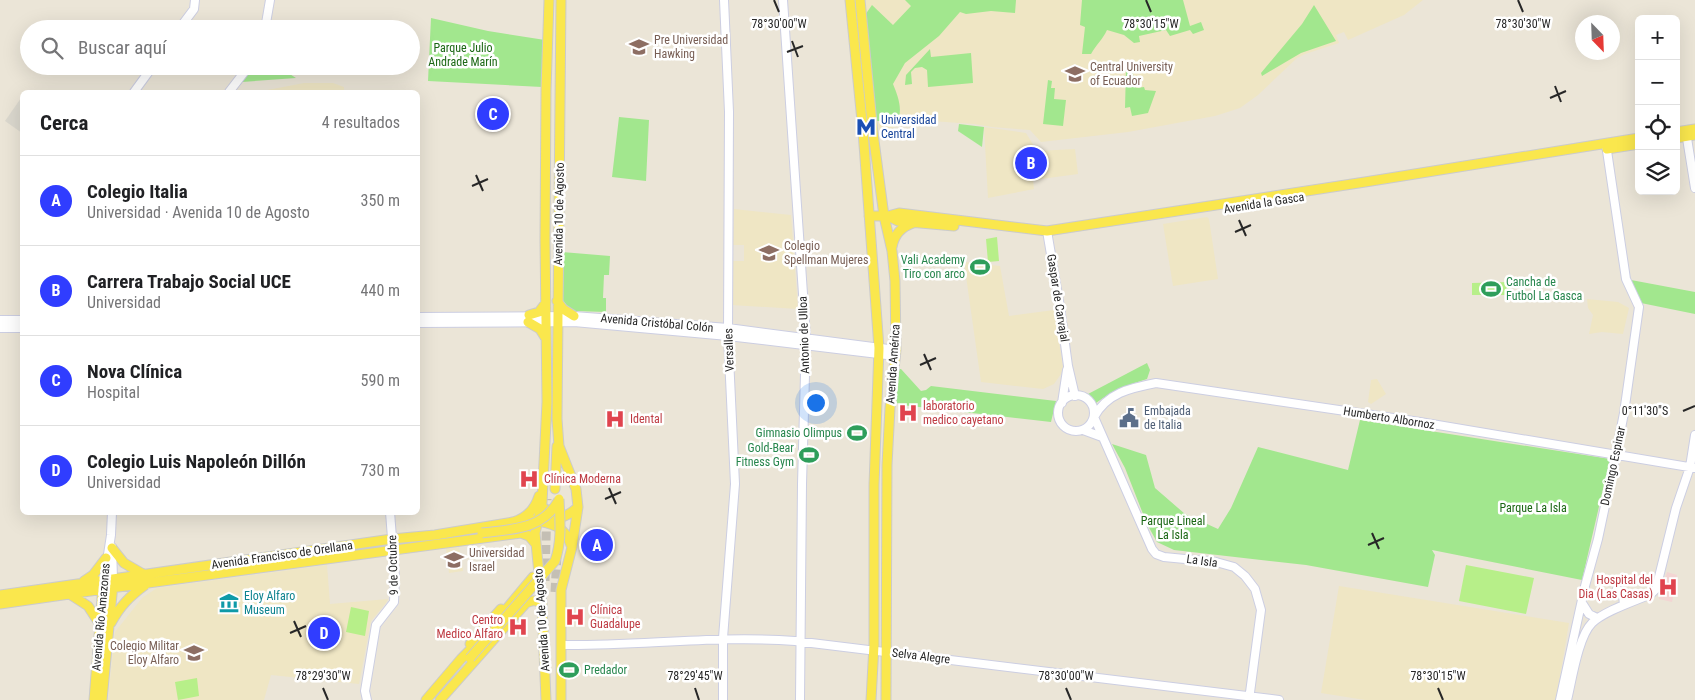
<!DOCTYPE html>
<html lang="es">
<meta charset="utf-8">
<style>
body{margin:0;font-family:"Roboto Condensed",sans-serif;background:#f2f2f2;color:#202124}
.controls{position:absolute;right:15px;top:15px;display:grid;overflow:hidden;border-radius:8px;box-shadow:0 5px 20px #0002}
.controls button{width:45px;height:45px;display:grid;place-items:center;padding:0;border:0;border-bottom:1px solid #e0e0e0;background:#fff;color:#202124;font:25px sans-serif}
.compass{position:absolute;left:1575px;top:15px;width:45px;height:45px;border-radius:50%;background:#fff;box-shadow:0 5px 20px #0002;rotate:157deg}
.you{position:absolute;left:815px;top:402px;width:18px;height:18px;margin:-12px;border:4px solid #fff;border-radius:50%;background:#1a73e8;box-shadow:0 0 0 8px #1a73e833}
.badge{display:grid;place-items:center;width:32px;height:32px;border-radius:50%;background:#303dff;color:#fff;font-size:16px;font-weight:700}
.pin{position:absolute;translate:-50% -50%;border:2px solid #fff;box-shadow:0 1px 5px #0006}
.list{margin:0;padding:0;list-style:none}
h2{display:flex;justify-content:space-between;align-items:center;height:65px;margin:0;padding:0 20px;font-size:21px}
h2 small{font-size:16px;font-weight:400;color:#757577}
.list li{display:grid;grid-template-columns:32px 1fr auto;gap:15px;align-items:center;box-sizing:border-box;height:90px;padding:0 20px;border-top:1px solid #e0e0e0}
.list b{display:block;font-size:19px;white-space:nowrap}
.list p{margin:0;font-size:16px;white-space:nowrap;color:#757577}
.list em{font-size:16px;font-style:normal;color:#757577}
.icon{flex:none;width:28px;height:28px;fill:none;stroke:currentColor;stroke-width:2;stroke-linecap:round;stroke-linejoin:round}
.map{position:relative;flex:none;width:1695px;height:700px;overflow:hidden}
.search{position:absolute;background:#fff;box-shadow:0 5px 20px #0002;left:20px;top:20px;width:400px;height:55px;display:flex;align-items:center;gap:12px;box-sizing:border-box;padding:0 18px;border-radius:28px;color:#757577;font-size:19px}
.panel{position:absolute;background:#fff;box-shadow:0 5px 20px #0002;left:20px;top:90px;width:400px;height:425px;border-radius:8px}
.map>svg:first-child{display:block}
.education{fill:#efe6c4}
.medical{fill:#f3d5d3}
.green{fill:#a2e78e}
.pitch{fill:#b7ef89}
.plaza{fill:#dbd8ce}
.lines{fill:none;stroke-linecap:round;stroke-linejoin:round}
.major-tunnel{stroke:#c4bfb4;stroke-width:9;stroke-dasharray:9 4.5;stroke-linecap:butt}
.minor-casing{stroke:#cccee2;stroke-width:10}
.major-casing{stroke:#cbcbcb;stroke-width:11}
.minor{stroke:#fff;stroke-width:8}
.major{stroke:#fae74d;stroke-width:9}
.major-bridge-casing{stroke:#cbcbcb;stroke-width:11;stroke-linecap:butt}
.major-bridge{stroke:#fae74d;stroke-width:9}
.ticks{fill:none;stroke:#272727;stroke-width:2}
.labels{text-anchor:middle;dominant-baseline:central;stroke-width:5;stroke-linejoin:round;paint-order:stroke}
.education-label{font-size:12px;fill:#785e54;stroke:#fff;text-anchor:start}
.park-label{font-size:12px;fill:#1b6714;stroke:#fff}
.transit-label{font-size:12px;fill:#164399;stroke:#fff;text-anchor:start}
.street-label{font-size:12px;fill:#272727;stroke:#fff}
.leisure-label{font-size:12px;fill:#27864d;stroke:#fff;text-anchor:end}
.health-label{font-size:12px;fill:#be3a42;stroke:#fff;text-anchor:start}
.service-label{font-size:12px;fill:#4e5e75;stroke:#fff;text-anchor:start}
.culture-label{font-size:12px;fill:#0d838f;stroke:#fff;text-anchor:start}
.ticks-label{font-size:12px;text-anchor:middle;fill:#272727;stroke:#fff;stroke-width:5;stroke-linejoin:round;paint-order:stroke}
</style>
<div class="map">
<svg width="1695" height="700" viewBox="0 0 1695 700">
<rect width="100%" height="100%" fill="#ebe5d7"/>
<path class="education" d="M866,0h557l-19,15 -56,25 -4,-8 -8,3 3,8 -34,11 -8,4 -39,37 -18,13 -25,8 -87,16 -87,10 -11,-12 -38,-3 -18,-3 -43,-3 -15,1 -37,9 -8,-48 -1,-31 -5,-37z
M304,83h29l11,4v5h-87z
M984,127l42,6 11,18 38,-2 3,25 -45,6 1,9 -46,9z
M734,209l57,6 7,94 -67,-4 -1,-44h14v-16h-11z
M1207,217l2,2 9,60 -45,7 -10,-62z
M964,262l36,4 9,50 45,-6 9,57 -2,7 -7,10 -11,5 -62,-7z
M1587,299l31,3 11,6 -6,26 -21,-2 -13,2 4,-19 -5,-7z
M1377,379l9,15 -15,10 -3,-2 3,-22z
M584,537l25,1v15l-26,-1z
M459,546l4,25 -14,2 -3,-25z
M327,565l3,39 58,-5 -2,4 -15,18 -12,63 -88,-9 -7,25h-156l7,-68 27,-34 15,-10z
M1339,586l230,37 -13,77h-191l-44,-7z"/>
<path class="medical" d="M1667,572l10,3 -5,27 -13,-3z"/>
<path class="green" d="M905,0h111l-1,13 -24,-2 -25,3 -6,-2 -21,24 -34,27 -12,21c4,10 9,22 6,33l-12,4h-10c-6,-36 -8,-71 -12,-106l7,-10 21,20 18,-19z
M1082,0h101l7,26 11,-4 3,8 -11,4 -3,-4 -20,6 -4,-6 -27,6 1,6 -6,1 -10,-8 -17,-5c-4,9 -11,15 -16,24h-9l3,-27 -5,-2z
M1314,5l22,36 -35,12 -39,23 -1,-3 41,-49z
M431,18l57,13 57,9 -3,47 -114,-6z
M930,49l1,8 40,-4 2,30 -45,4 -1,-17 -5,-3 -7,1 -4,4 1,12 -7,1 1,-10z
M255,66h22l19,12 -54,4z
M1126,69h6l4,19 8,-1 1,3 11,1 -8,22 -16,3 -2,-9 -5,1z
M1048,80l4,1 -1,7h4l-1,11 12,1 -3,26 -20,-2z
M619,117l30,3 -3,61 -34,-4z
M959,124l25,3 -2,20 -24,-16z
M562,252l48,4 -1,19h-5l-1,23h3v14l-31,-1 -6,-3 -8,-10z
M1631,280l64,12v22l-54,-11z
M1147,363l3,7 -3,9c-19,6 -35,12 -51,24l-8,-9z
M899,369h2l20,22 5,-1 5,-4 125,15 -5,21 -149,-17 -5,-2 -2,-7z
M1360,420l250,39 -28,121 -150,-30 3,5 -7,32 -122,-22 -132,-15 -17,-8 -10,-18 -22,-56 -13,-24 34,11 9,33 30,26 33,15 13,-21 27,-61 90,23z"/>
<path class="pitch" d="M997,237l2,24 -11,1 -2,-23z
M1509,282l1,13h-38v-12z
M1466,565l68,13 -8,36 -67,-13z
M351,607l18,4 -4,25 -19,-4z
M197,678l2,18 -21,4 -3,-18z"/>
<path class="plaza" d="M21,98l1,1v34l-17,-12z"/>
<g class="lines">
<path class="major-tunnel" d="M545,581l2,-82
M555,592l2,-37"/>
<defs>
<path id="minor" d="M783,0l23,338 -4,146 -2,216
M179,29l15,-20 1,-9
M265,29l5,-29
M134,92l19,-26
M229,92l20,-26
M1686,132l9,56
M1047,231l13,76 8,59 7,30
M418,317l156,-1 154,12 168,22
M0,320h22
M418,323l156,-1 154,14 167,20
M0,328h22
M1058 413a18 18 0 1 1 36 0a18 18 0 1 1-36 0Z
M1062,403l5,-33
M1083,430l19,7
M112,547l1,32
M104,580l7,-45 1,-23
M1617,589l6,6 1,10
M1582,603l7,11 8,4
M562,645c78,1 155,-10 233,-4l484,59
M367,700l-2,-9 11,-66 18,-23 1,-25 -5,-65
M723,700v-62l12,-154 -7,-148 1,-224 -5,-112
M1249,700l12,-90 -6,-21 -10,-13 -11,-9 -18,-5 -52,-5 -8,-3 -4,-5 -58,-132c13,-24 36,-29 62,-34l264,39 275,46
M1560,700l25,-114 13,-47 18,-85 8,-41 15,-106 -13,-28 -20,-135
M1567,700c5,-20 11,-63 25,-77 12,-12 43,-22 59,-29l5,-5 20,-81 14,-41 5,-32"/>
<path id="major" d="M561,0l-4,419 2,27 17,43 2,18 -6,40 -11,43v110
M850,0l13,131 16,217 -5,137v160l-3,55
M860,0l13,133 11,83 8,35 3,30 1,69 -6,58 -3,57 -1,235
M1676,132l19,-3
M1676,138l19,-3
M1607,149l32,-5
M869,216h19l11,-3 148,18 318,-49 274,-44
M888,216l10,5 56,5
M892,247c2,-12 9,-20 21,-24
M557,301l6,8 11,7
M529,315l10,-3 6,-8
M528,322l12,7 5,8
M555,489l2,-43
M544,508c8,17 23,9 34,-1
M533,520c18,3 32,6 38,25
M112,548l12,15 19,11
M84,581l9,-6 13,-17
M0,595l392,-56 43,-4 78,-13c14,-4 22,-13 26,-26
M71,595l17,11 13,20
M0,604l118,-17 403,-54 8,3 6,7
M499,618l34,-41
M111,623c9,-17 19,-27 34,-38
M470,644l31,-35
M94,700l9,-115
M102,700l11,-116
M426,700l35,-41 18,-18
M440,700l86,-97c7,-3 10,-3 16,1
M546,700l-4,-96 -7,-71 7,-30 5,-101 -2,-162 1,-150 3,-90"/>
</defs>
<use href="#minor" class="minor-casing"/>
<use href="#major" class="major-casing"/>
<use href="#minor" class="minor"/>
<use href="#major" class="major"/>
<defs>
<path id="major-bridge" d="M482,533c31,-4 60,-3 77,-33
M470,658l85,-97c7,-20 5,-40 4,-62"/>
</defs>
<use href="#major-bridge" class="major-bridge-casing"/>
<use href="#major-bridge" class="major-bridge"/>
</g>
<path class="ticks" d="M774,0l5,12M1146,0l5,12M1518,0l5,12M792,41l6,16M787,52l16,-6M1555,86l6,16M1550,98l16,-7M476,175l7,16M472,186l16,-7M1239,220l7,16M1235,232l16,-7M924,354l7,16M920,365l16,-7M1683,411l12,-5M609,488l7,16M605,499l16,-7M1372,533l7,16M1368,545l16,-7M294,621l7,16M290,633l16,-7M323,688l5,12M695,688l4,12M1066,688l5,12M1438,688l5,12"/>
<defs>
<symbol id="university-bare" viewBox="-9 -9 18 18"><path d="M0-5L7-2L0 1L-7-2ZM-4 1L0 2.5L4 1V4Q0 6-4 4Z" fill="#8d6e63" stroke="#fff" stroke-width="2.5" paint-order="stroke"/></symbol>
<symbol id="metro-bare" viewBox="-9 -9 18 18"><path d="M-5.5 5V-5H-3L0 0L3-5H5.5V5H3V-.5L0 4L-3-.5V5Z" fill="#1a4fb4" stroke="#fff" stroke-width="2.5" paint-order="stroke"/></symbol>
<symbol id="stadium-bare" viewBox="-9 -9 18 18"><path d="M0-5a6.5 5 0 1 0 0 10a6.5 5 0 1 0 0-10ZM-3.5-1.8h7v3.6h-7Z" fill="#2e9e5b" stroke="#fff" stroke-width="2.5" paint-order="stroke"/></symbol>
<symbol id="hospital-bare" viewBox="-9 -9 18 18"><path d="M-5-5h3v3.5h4V-5h3V5h-3V1.5h-4V5h-3Z" fill="#e0444e" stroke="#fff" stroke-width="2.5" paint-order="stroke"/></symbol>
<symbol id="civic-bare" viewBox="-9 -9 18 18"><path d="M-.6-6.5H3V-4.5H.6V-3L4-1V1h2V6H-6V1h2V-1L-.6-3ZM-1.2 2.5V6h2.4V2.5Z" fill="#5c6f8a" stroke="#fff" stroke-width="2.5" paint-order="stroke"/></symbol>
<symbol id="museum-bare" viewBox="-9 -9 18 18"><path d="M0-6L6-3V-2H-6V-3ZM-5-1h2V3h-2ZM-1-1h2V3h-2ZM3-1h2V3H3ZM-6 4H6V6H-6Z" fill="#0f9aa8" stroke="#fff" stroke-width="2.5" paint-order="stroke"/></symbol>
</defs>
<g fill-rule="evenodd">
<use href="#university-bare" x="625" y="33" width="28" height="28"/>
<use href="#university-bare" x="1061" y="60" width="28" height="28"/>
<use href="#metro-bare" x="852" y="113" width="28" height="28"/>
<use href="#university-bare" x="755" y="239" width="28" height="28"/>
<use href="#stadium-bare" x="966" y="253" width="28" height="28"/>
<use href="#stadium-bare" x="1477" y="275" width="28" height="28"/>
<use href="#hospital-bare" x="894" y="399" width="28" height="28"/>
<use href="#civic-bare" x="1115" y="404" width="28" height="28"/>
<use href="#hospital-bare" x="601" y="405" width="28" height="28"/>
<use href="#stadium-bare" x="843" y="419" width="28" height="28"/>
<use href="#stadium-bare" x="795" y="441" width="28" height="28"/>
<use href="#hospital-bare" x="515" y="465" width="28" height="28"/>
<use href="#university-bare" x="440" y="546" width="28" height="28"/>
<use href="#hospital-bare" x="1654" y="573" width="28" height="28"/>
<use href="#museum-bare" x="215" y="589" width="28" height="28"/>
<use href="#hospital-bare" x="561" y="603" width="28" height="28"/>
<use href="#hospital-bare" x="504" y="613" width="28" height="28"/>
<use href="#university-bare" x="180" y="639" width="28" height="28"/>
<use href="#stadium-bare" x="555" y="656" width="28" height="28"/>
</g>
<g class="labels">
<g class="education-label">
<text x="654" y="40">Pre Universidad<tspan x="654" dy="14">Hawking</tspan></text>
<text x="1090" y="67">Central University<tspan x="1090" dy="14">of Ecuador</tspan></text>
<text x="784" y="246">Colegio<tspan x="784" dy="14">Spellman Mujeres</tspan></text>
<text x="469" y="553">Universidad<tspan x="469" dy="14">Israel</tspan></text>
<text x="179" y="646" text-anchor="end">Colegio Militar<tspan x="179" dy="14">Eloy Alfaro</tspan></text>
</g>
<g class="park-label">
<text x="463" y="48">Parque Julio<tspan x="463" dy="14">Andrade Marín</tspan></text>
<text x="1533" y="508">Parque La Isla</text>
<text x="1173" y="521">Parque Lineal<tspan x="1173" dy="14">La Isla</tspan></text>
</g>
<g class="transit-label">
<text x="881" y="120">Universidad<tspan x="881" dy="14">Central</tspan></text>
</g>
<g class="street-label">
<text transform="translate(1264 203) rotate(-9)">Avenida la Gasca</text>
<text transform="translate(559 214) rotate(-89)">Avenida 10 de Agosto</text>
<text transform="translate(1058 298) rotate(81)">Gaspar de Carvajal</text>
<text transform="translate(657 323) rotate(5)">Avenida Cristóbal Colón</text>
<text transform="translate(804 335) rotate(-92)">Antonio de Ulloa</text>
<text transform="translate(729 350) rotate(-92)">Versalles</text>
<text transform="translate(893 364) rotate(-86)">Avenida América</text>
<text transform="translate(1389 418) rotate(9)">Humberto Albornoz</text>
<text transform="translate(1613 466) rotate(-78)">Domingo Espinar</text>
<text transform="translate(282 555) rotate(-8)">Avenida Francisco de Orellana</text>
<text transform="translate(1202 561) rotate(8)">La Isla</text>
<text transform="translate(393 565) rotate(-92)">9 de Octubre</text>
<text transform="translate(101 617) rotate(-85)">Avenida Río Amazonas</text>
<text transform="translate(542 620) rotate(-94)">Avenida 10 de Agosto</text>
<text transform="translate(921 656) rotate(7)">Selva Alegre</text>
</g>
<g class="leisure-label">
<text x="965" y="260">Vali Academy<tspan x="965" dy="14">Tiro con arco</tspan></text>
<text x="1506" y="282" text-anchor="start">Cancha de<tspan x="1506" dy="14">Futbol La Gasca</tspan></text>
<text x="842" y="433">Gimnasio Olimpus</text>
<text x="794" y="448">Gold-Bear<tspan x="794" dy="14">Fitness Gym</tspan></text>
<text x="584" y="670" text-anchor="start">Predador</text>
</g>
<g class="health-label">
<text x="923" y="406">laboratorio<tspan x="923" dy="14">medico cayetano</tspan></text>
<text x="630" y="419">Idental</text>
<text x="544" y="479">Clínica Moderna</text>
<text x="1653" y="580" text-anchor="end">Hospital del<tspan x="1653" dy="14">Dia (Las Casas)</tspan></text>
<text x="590" y="610">Clínica<tspan x="590" dy="14">Guadalupe</tspan></text>
<text x="503" y="620" text-anchor="end">Centro<tspan x="503" dy="14">Medico Alfaro</tspan></text>
</g>
<g class="service-label">
<text x="1144" y="411">Embajada<tspan x="1144" dy="14">de Italia</tspan></text>
</g>
<g class="culture-label">
<text x="244" y="596">Eloy Alfaro<tspan x="244" dy="14">Museum</tspan></text>
</g>
</g>
<g class="ticks-label">
<text x="779" y="28">78°30'00"W</text>
<text x="1151" y="28">78°30'15"W</text>
<text x="1523" y="28">78°30'30"W</text>
<text x="1645" y="415">0°11'30"S</text>
<text x="323" y="680">78°29'30"W</text>
<text x="695" y="680">78°29'45"W</text>
<text x="1066" y="680">78°30'00"W</text>
<text x="1438" y="680">78°30'15"W</text>
</g>
</svg>
<div class="controls">
<button>+</button>
<button>−</button>
<button><svg class="icon" aria-label="locate" viewBox="0 0 24 24"><circle cx="12" cy="12" r="6"/><path d="M12 2v4M12 18v4M2 12h4M18 12h4"/></svg></button>
<button><svg class="icon" aria-label="layers" viewBox="0 0 24 24"><path d="M12 4l9 5-9 5-9-5zM3 14l9 5 9-5"/></svg></button>
</div>
<svg class="compass" viewBox="-18 -18 36 36"><path d="M0-13l5 13h-10z" fill="#e53935"/><path d="M0 13l5-13h-10z" fill="#757577"/></svg>
<div class="you"></div>
<div class="pin badge" style="left:597px;top:545px">A</div>
<div class="pin badge" style="left:1031px;top:163px">B</div>
<div class="pin badge" style="left:493px;top:114px">C</div>
<div class="pin badge" style="left:324px;top:633px">D</div>
<div class="search"><svg class="icon" aria-label="search" viewBox="0 0 24 24"><circle cx="10" cy="10" r="6"/><path d="M15 15l6 6"/></svg>Buscar aquí</div>
<section class="panel">
<h2>Cerca<small>4 resultados</small></h2>
<ul class="list">
<li><span class="badge">A</span><div><b>Colegio Italia</b><p>Universidad · Avenida 10 de Agosto</p></div><em>350 m</em></li>
<li><span class="badge">B</span><div><b>Carrera Trabajo Social UCE</b><p>Universidad</p></div><em>440 m</em></li>
<li><span class="badge">C</span><div><b>Nova Clínica</b><p>Hospital</p></div><em>590 m</em></li>
<li><span class="badge">D</span><div><b>Colegio Luis Napoleón Dillón</b><p>Universidad</p></div><em>730 m</em></li>
</ul>
</section>
</div>
